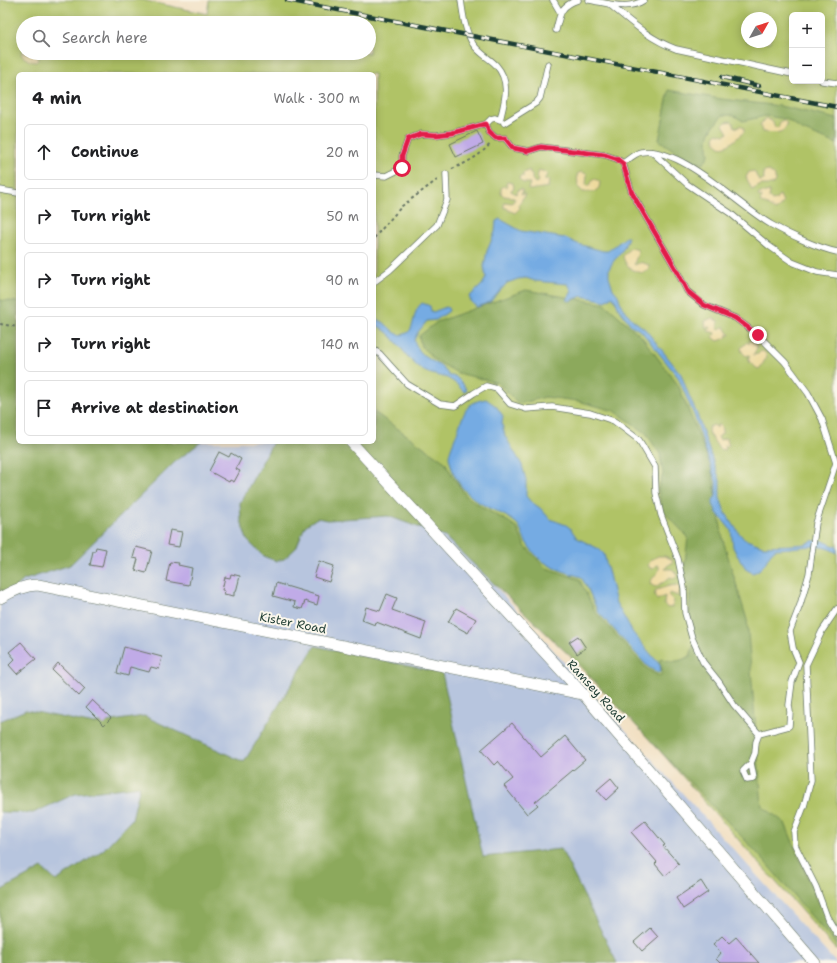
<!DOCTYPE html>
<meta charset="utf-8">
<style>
body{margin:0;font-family:"Shantell Sans",sans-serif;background:#f2f2f2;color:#202124}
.controls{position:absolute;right:12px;top:12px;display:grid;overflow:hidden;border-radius:6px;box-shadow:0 2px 10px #0003}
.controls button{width:36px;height:36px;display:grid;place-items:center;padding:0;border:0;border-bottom:1px solid #e0e0e0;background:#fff;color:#202124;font:20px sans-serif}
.compass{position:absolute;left:741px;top:12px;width:36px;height:36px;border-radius:50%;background:#fff;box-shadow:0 2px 10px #0003;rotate:51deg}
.stop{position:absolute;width:12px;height:12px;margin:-9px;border:3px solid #e11d48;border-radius:50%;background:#fff}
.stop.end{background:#e11d48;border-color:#fff;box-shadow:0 1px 4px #0008}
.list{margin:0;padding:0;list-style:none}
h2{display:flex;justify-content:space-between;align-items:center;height:52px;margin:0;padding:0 16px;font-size:17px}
h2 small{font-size:13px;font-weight:400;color:#757577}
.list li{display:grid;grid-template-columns:26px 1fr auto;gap:12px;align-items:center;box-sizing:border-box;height:56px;margin:0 8px 8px;padding:0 8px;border:1px solid #e0e0e0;border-radius:6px}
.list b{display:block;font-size:15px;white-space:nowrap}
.list em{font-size:13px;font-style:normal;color:#757577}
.icon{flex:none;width:22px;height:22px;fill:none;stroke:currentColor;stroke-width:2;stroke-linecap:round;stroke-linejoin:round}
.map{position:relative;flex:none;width:837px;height:963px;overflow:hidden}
.search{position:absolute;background:#fff;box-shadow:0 2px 10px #0003;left:16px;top:16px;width:360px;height:44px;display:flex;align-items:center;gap:10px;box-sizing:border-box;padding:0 14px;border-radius:22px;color:#757577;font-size:15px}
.panel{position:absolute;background:#fff;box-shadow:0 2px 10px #0003;left:16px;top:72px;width:360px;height:372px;border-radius:6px}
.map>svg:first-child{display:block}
.industrial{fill:#b7c5de}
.green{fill:#b0c366;stroke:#68804d;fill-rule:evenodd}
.forest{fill:#8ca95b;stroke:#567348}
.sand{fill:#eeda9e;stroke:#868c69}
.water{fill:#75abe3;stroke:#4a748c}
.building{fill:#c0abe7}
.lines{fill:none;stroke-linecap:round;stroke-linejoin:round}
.service-casing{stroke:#687665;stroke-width:7}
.minor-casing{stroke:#687665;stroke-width:12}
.path{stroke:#687665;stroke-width:2;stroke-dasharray:3 3;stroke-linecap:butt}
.service{stroke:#fff;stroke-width:5.5}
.minor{stroke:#fff;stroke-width:11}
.rail-casing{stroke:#1f3d34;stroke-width:4.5}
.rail{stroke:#fbf7ec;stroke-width:3;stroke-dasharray:9;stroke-linecap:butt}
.route{stroke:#e11d48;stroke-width:5}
.labels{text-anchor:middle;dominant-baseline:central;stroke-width:4;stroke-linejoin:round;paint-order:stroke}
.street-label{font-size:12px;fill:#1f3d34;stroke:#fbf7ec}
</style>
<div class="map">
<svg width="837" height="963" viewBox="0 0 837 963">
<rect width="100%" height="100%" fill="#fbf7ec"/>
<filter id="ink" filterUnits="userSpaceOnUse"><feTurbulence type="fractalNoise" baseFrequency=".025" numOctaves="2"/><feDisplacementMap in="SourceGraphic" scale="8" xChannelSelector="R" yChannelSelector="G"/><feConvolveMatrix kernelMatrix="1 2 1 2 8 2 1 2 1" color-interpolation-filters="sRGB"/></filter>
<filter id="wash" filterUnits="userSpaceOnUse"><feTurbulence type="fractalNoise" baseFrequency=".012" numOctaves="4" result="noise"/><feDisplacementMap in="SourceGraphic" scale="16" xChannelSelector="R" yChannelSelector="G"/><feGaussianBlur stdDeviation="0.9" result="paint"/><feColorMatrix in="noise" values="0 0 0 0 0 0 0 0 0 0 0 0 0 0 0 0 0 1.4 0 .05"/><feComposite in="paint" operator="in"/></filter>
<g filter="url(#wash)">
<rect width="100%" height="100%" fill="#f1dfc1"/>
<path class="industrial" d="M169,442h196l471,521h-836v-390z"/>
<path class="green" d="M0,0h142l65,14 2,-14h628v951l-463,-523v-354h-356v253l-18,-3zM792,15h30v66h-30zM747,18h24v24h-24zM23,23h346v30h-346z"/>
<path class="forest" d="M669,90l52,9 59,7 57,13v25l-35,-14 -16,-11 -21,-3 -22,5 -10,-6h-10c-14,16 -17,19 -14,40l-6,9 -21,-8 -23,-16z
M526,290l79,14 36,32 37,49 33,81 12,74 24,80 15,186 23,17 31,75 21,30v18l-77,-90 -190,-200 -125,-119 -57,-21 -60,4 -11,-2 -12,8 -9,22 -12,11 -8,2 -13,-5 -16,-16 -6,-20 -1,-17 33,-61h101v-30l71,50 7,13 14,21 17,12 26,14 8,6 8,18 21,22 33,11 17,34 51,56 12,7 4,-3 -4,-12 2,-3c13,5 17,4 29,-2l5,-15 -6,-20 1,-28 -6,-22 4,-34 -26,-27 -4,-21 5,-15 -3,-20 -14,-21 -31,-22 -37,-10 -33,-4 -26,7 -21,-21 -40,-10 -23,-13 -14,-14 -2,-10 18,-14z
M0,300l18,2v140h183l-26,20 -105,103 -46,15 -24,21z
M315,646l127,27 41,184 78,-8 56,114h-617v-72l42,-23 14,13 47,-31 29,-31 8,-33 -65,8 -42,19 -33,-1v-91l26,-11 68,14 50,-8 100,46z"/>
<path class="sand" d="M23,51v2h13l2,2v5l-2,2 -6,-1 -8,-5 -1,-4z
M765,118l7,3 3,6 3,1 3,-7 3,-1 3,4c-3,12 -15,8 -25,8l-2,-7z
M732,121l3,6 3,1 2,-3 4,3v4c-9,7 -24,26 -30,5l3,-4 8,2 3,-2 -5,-8 3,-3z
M529,170l1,1 -1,2 3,2v4l3,4 4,-2 -2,-4 2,-7 8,3 -1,4 -2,2 2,2 2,-2 1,3 -1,3 1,2 -20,3 -1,-1 2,-6h-7l-4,-4 1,-3h4l-2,-2z
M754,171l5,10 5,-1 -1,-8 6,-1 6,5v5l-3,4h-11l-9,5 -6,-13 3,-5z
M581,172l6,2 -1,11 3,1 5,-8 6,4 -1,6 -5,4h-11l-5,-5 -1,-13z
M507,182l6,1 1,5 -3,2v1l5,3 2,-4 3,-1 2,2 -2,3h4l-6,11 1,3 -5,5 -7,-3 -1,-2h-3v-4l1,-2 7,1 3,-4 -3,-2 -8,-1 -3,-3v-5l3,-2 3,1 -1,-4z
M770,191l-1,7 3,3 4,-1 2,-4 2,-1 3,8 -7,8c-4,-1 -5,-4 -9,-6 -3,-2 -4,0 -7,-3l2,-5h-3l-1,-2 3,-2z
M632,248l6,2v3l-4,11 1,1c6,-4 8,-2 14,0v5l-6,3c-10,-2 -18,-6 -20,-17l6,-7z
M712,318l6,3v8l1,1 3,-3h3l5,8h-3l-1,3 -8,3 -5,-4 2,-4 -7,-2 2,-3 -2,-2 -2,2 -1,-7z
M750,340c4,2 6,3 7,8l-4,7 5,-1 3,-3 4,1 2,5 -7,11 -2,1 -8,-6 -2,-5 2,-2 -1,-1 -3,1 -4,-4 -1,-4 6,-6 2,2z
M714,425l3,3v-3h3l2,5v4l-4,3 2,3 6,-2 3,7 -1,1h-3v2h1l-1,2 -6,-1 -11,-17 1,-5z
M658,556h7l8,4 -1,3 -5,3 -2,3h7l5,5 -1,4h-3l-3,-1 -6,5 -9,5 -5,-3c1,-7 10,-10 9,-18l-2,-1 -4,4 -3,-1 -2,-3 3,-5z
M677,585l3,2v4l-2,5 -8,-3 -2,2 6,6 -2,6 -4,1 -4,-3 1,-9 -8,4c-3,-4 -3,-6 -1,-10l13,-4z"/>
<path class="water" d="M500,219l21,12 44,7 13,6 25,7h5l18,-14h2l-4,11 -11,14 -4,7v7l4,13 5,6 4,12 11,13 12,9 36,45 7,19 9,21 13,39 6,16 4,11v18l5,14 14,21 5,6 19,7 30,-1 12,-1 7,-3 9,-1 16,7v6c-17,-12 -41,-4 -61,-4 -11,7 -7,17 -23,24l-6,-3 -10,-15 -4,-8 -2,-17 -14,-17 -4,-9v-4l3,-4v-14l-22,-67 -16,-38 -36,-45 -11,-7 -12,-16 -3,-7 -4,-6 -6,5 -24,-5 -12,5 -3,-1 5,-9 -4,-7 -33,-3 -9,-3 -8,1 -11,4 -17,19 -13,5 -5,-4 -3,-6 13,-12 4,-7 -2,-12 3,-15 8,-19 1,-11z
M422,303l8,3 1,5 2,1 13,-5 2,1 1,3 -13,9 -9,1 -9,11 -4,8c7,22 25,19 35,36h6l8,8 4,7 -3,1c-4,-5 -10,-11 -17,-14 -8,-3 -18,-3 -26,-9 -19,-13 -24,-35 -47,-45v-5c3,1 6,1 9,3 7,5 13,17 24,11 9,-5 4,-21 15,-30z
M486,399l10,7 7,10 -1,8 3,12 17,29 4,15v16l4,5 10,7 10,11 16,6 4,3 7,10 22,11 5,5 12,49 17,30 27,32 1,7 -3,1 -10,-6 -50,-55 -10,-23 -7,-12c-25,-8 -40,-11 -55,-35 -4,-6 -4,-14 -10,-19 -8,-7 -21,-12 -31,-17 -16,-9 -30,-23 -34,-41 -1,-3 -2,-7 -2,-9 1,-8 8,-21 10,-29 6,-17 8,-25 27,-28z"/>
<g id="blocks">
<path class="building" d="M477,131l6,13 -27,13 -6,-13z
M219,452l10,5 2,-4 10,6 -5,10 4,2 -6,11 -4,-2 -1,2 -20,-11z
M170,530l12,2 -3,15 -12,-2z
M96,547l10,2 -4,18 -12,-2 3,-14h2z
M136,547l16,4 -6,22 -11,-3 3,-11 -5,-1z
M319,561l15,5 -5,16 -15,-5z
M170,562l9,1 -1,2 14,3 -3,17 -23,-4z
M231,574l9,2 -4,16h-2v4l-10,-2 1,-3 -3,-1 3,-13 5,1z
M276,583l43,13 -2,9 -12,-4 -3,8 -8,-2 1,-5 -22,-6z
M387,594l10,4 -5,12 34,12 -5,17 -45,-17 -1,3 -13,-5 4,-13 14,4z
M456,608l20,11 -8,14 -20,-11z
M578,636l8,12 -9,6 -8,-12z
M21,642l15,17 -19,15 -8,-9 6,-6 -6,-7z
M124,647l38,10 -3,12 -8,-2 -2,5 -19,-5 -2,9 -11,-3z
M58,663l27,26 -6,7 -27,-26z
M92,700l19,18 -7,7 -18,-18z
M512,723l29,34 24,-21 20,24 -50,42 3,3 -11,9 -23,-28 9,-7 -15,-18 -4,4 -13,-15z
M611,778l8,10 -13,12 -9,-10z
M645,821l20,24 -2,1 16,18 -14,12 -10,-12 2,-2 -26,-30z
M701,881l7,11 -25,17 -7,-11z
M650,928l8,9 -16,14 -8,-9z
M722,936l7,7 7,-6 23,26h-39l-4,-4 5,-6 -8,-9z"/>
</g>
</g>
<g filter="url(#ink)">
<use href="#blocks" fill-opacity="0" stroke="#687665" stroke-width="1"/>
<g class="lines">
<defs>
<path id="service" d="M553,0l7,12
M589,0c18,3 39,11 55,0
M609,4c22,18 40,35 67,45l116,25
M556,30c4,-16 4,-24 22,-30
M822,81l15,2
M504,123l32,-20 4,-5 8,-34
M486,124l3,8 7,6h9l8,10 16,3 12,-4 64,8 12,4 6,4c5,-3 12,-10 18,-11 41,-6 97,54 131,73 18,10 46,23 65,27
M652,152l35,32 43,29 39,33 23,16 25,10 20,3
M623,163l9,30 44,76 11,22 17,14 31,13 23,17 27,27 23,31 14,26 14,44 -20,60 -7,51 -9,31 -10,26 3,17 6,14 -7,20 -3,23 1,7 -1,14 -30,8 -3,8 -1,11 -4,10 3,16 -7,1 -4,-9 8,-8
M374,175l12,1 16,-8v-12l6,-17 13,-5 15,1 16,-2 34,-9 5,-5 4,-1 5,2c5,-20 11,-38 -4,-55 -7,-7 -17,-12 -23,-21 -8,-13 -10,-29 -12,-44
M0,190l18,3
M374,282l16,-12 47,-45 10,-25 -1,-26
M374,350l6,4 27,30 33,20 15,2 19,-13 12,-7 11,3 13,15 16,5 26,-2 38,6 24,8 25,19 16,27 1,26 5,22 17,44 6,29 1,25 7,25 11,24 16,20 15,23 25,29
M837,609l-15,22 -16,34 5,115 -7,26 -10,26 1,13 21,42 11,30 10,17"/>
<path id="minor" d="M351,442l232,252 232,269
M0,598c12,-7 24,-13 38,-13l545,109"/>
</defs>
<use href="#service" class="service-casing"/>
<use href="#minor" class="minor-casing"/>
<path class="path" d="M452,169c16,-7 28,-13 39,-26
M374,238l28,-32 35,-26
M0,324l18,3"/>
<use href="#service" class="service"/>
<use href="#minor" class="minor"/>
<defs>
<path id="rail" d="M287,0l550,107
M722,77l37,9"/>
</defs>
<use href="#rail" class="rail-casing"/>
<use href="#rail" class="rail"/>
</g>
</g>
<g class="lines" filter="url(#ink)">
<path class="route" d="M402,168v-12l6,-17 13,-5 15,1 16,-2 34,-9 3,8 7,6h9l8,10 15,3 13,-4 64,8 12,4 6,5 9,29 44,76 11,22 17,14 31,13 23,17"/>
</g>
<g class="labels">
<g class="street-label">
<text transform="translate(293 623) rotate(11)">Kister Road</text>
<text transform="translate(596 691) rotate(48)">Ramsey Road</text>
</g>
</g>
</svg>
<div class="controls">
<button>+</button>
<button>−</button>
</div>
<svg class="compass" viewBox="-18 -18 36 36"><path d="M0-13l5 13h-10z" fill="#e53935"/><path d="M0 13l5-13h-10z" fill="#757577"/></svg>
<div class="stop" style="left:402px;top:168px"></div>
<div class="stop end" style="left:758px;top:335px"></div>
<div class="search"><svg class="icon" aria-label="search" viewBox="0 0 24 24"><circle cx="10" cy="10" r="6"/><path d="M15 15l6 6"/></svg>Search here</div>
<section class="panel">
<h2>4 min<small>Walk · 300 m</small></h2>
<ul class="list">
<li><svg class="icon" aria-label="ahead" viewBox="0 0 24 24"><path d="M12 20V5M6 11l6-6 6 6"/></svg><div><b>Continue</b></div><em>20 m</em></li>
<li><svg class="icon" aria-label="right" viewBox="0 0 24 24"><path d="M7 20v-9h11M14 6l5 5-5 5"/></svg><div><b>Turn right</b></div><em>50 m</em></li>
<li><svg class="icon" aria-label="right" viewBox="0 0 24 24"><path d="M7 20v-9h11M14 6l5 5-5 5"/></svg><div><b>Turn right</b></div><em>90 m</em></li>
<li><svg class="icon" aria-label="right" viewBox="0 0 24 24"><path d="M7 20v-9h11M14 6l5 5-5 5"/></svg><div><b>Turn right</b></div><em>140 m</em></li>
<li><svg class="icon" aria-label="arrive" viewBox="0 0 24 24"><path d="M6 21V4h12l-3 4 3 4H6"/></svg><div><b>Arrive at destination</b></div></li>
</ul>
</section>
</div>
